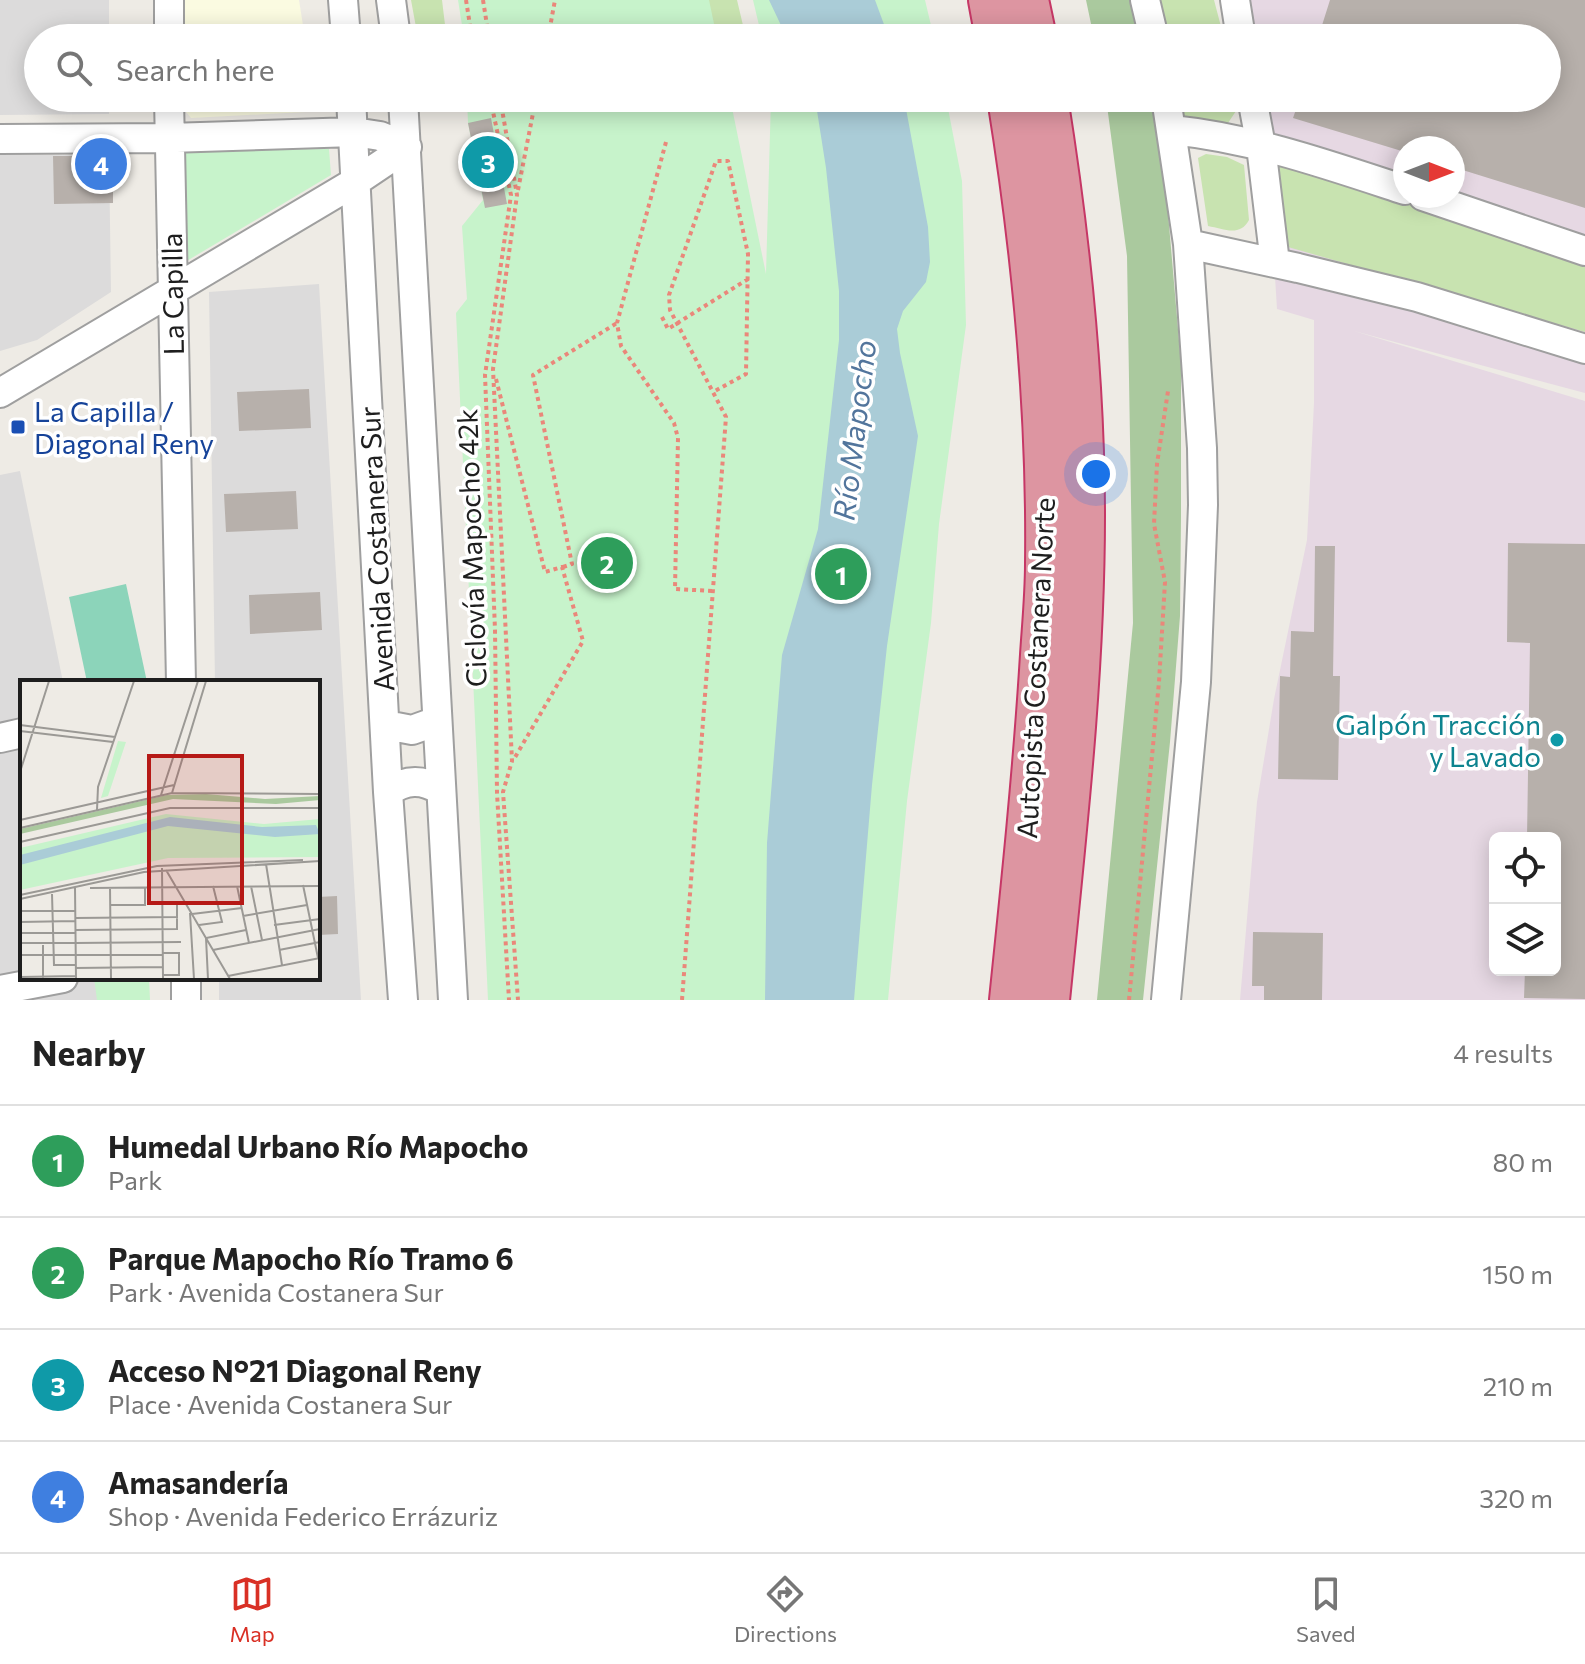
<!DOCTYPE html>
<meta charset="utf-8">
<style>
body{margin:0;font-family:Commissioner,sans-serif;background:#f6f6f6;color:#222}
.controls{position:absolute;right:24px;bottom:24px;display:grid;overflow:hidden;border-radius:12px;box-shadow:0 4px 20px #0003}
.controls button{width:72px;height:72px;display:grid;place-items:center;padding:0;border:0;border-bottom:2px solid #e0e0e0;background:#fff;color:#222;font:40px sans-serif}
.compass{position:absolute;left:1393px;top:136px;width:72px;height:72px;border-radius:50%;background:#fff;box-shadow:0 4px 20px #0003;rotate:90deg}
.you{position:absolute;left:1096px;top:474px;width:28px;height:28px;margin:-20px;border:6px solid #fff;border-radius:50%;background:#1a73e8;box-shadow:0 0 0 12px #1a73e833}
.badge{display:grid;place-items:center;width:52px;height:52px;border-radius:50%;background:#d93025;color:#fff;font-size:26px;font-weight:700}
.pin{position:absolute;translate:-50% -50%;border:4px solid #fff;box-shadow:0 2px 8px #0006}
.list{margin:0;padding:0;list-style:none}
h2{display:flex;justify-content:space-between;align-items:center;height:104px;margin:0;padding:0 32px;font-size:34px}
h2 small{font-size:26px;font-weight:400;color:#767676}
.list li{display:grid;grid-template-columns:52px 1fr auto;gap:24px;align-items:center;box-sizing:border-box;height:112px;padding:0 32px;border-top:2px solid #e0e0e0}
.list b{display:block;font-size:30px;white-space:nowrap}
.list p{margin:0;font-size:26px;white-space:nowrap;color:#767676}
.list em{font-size:26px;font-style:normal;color:#767676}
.icon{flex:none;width:44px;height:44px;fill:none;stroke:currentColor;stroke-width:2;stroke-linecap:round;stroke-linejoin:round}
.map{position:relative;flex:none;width:1585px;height:1000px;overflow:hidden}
.search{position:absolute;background:#fff;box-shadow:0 4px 20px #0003;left:24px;right:24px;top:24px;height:88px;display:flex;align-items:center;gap:20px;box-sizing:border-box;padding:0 28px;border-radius:44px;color:#767676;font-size:30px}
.sheet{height:552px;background:#fff}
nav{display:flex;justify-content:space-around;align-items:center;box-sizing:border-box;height:112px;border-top:2px solid #e0e0e0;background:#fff;font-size:22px;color:#767676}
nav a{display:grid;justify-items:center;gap:4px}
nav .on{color:#d93025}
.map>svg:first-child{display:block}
.residential{fill:#dcdbdb}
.industrial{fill:#e6d8e3;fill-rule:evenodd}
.education{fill:#fbfbe1}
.grass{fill:#c8e3b0}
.forest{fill:#aac99e}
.park{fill:#c7f3cb}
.pitch{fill:#8cd4ba}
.water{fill:#aaccd7}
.building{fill:#b7b0ab}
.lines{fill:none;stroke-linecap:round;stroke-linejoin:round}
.minor-casing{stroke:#9f9f9f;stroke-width:32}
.highway-casing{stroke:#c63766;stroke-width:44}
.path{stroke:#ea877a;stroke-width:4;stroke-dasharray:4 4;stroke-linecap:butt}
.minor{stroke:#fff;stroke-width:28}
.highway{stroke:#dd95a1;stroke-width:40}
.transit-dot{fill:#1a4fb4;stroke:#fff;stroke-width:3}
.culture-dot{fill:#0f9aa8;stroke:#fff;stroke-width:3}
.labels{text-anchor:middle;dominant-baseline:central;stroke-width:7;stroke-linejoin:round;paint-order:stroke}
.street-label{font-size:28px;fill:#1e1e1e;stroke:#fff}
.transit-label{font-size:28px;fill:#164399;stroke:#fff;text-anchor:start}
.culture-label{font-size:28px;fill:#0d838f;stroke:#fff;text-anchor:end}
.water-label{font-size:30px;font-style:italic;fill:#52759c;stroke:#fff}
.inset-road{fill:none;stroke:#9b9995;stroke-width:2}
.view{fill:#b61916;fill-opacity:0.15;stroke:#b61916;stroke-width:4}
.inset-edge{fill:none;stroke:#1e1e1e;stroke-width:4}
</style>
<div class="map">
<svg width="1585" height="1000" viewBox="0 0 1585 1000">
<rect width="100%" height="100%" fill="#eeebe5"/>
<path class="residential" d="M0,0h109v38h-71v60h71v16l-109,1z
M0,155h109l2,137 -74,48 -37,11z
M319,284l42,716h-142v-22h99v-296h-103l-6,-390z
M20,471l43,211h-41v296h75l2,22h-99v-525z"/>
<path class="industrial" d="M1238,0h347v393l-231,-62 231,70v599h-345l17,-198 17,-103 33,-159 7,-137v-83l-37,-11 -11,-176 -7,-35h288v-60h-301zM1405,148h48v48h-48zM1495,838h60v132h-60z"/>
<path class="education" d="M183,0h116l6,38h-122z
M183,98h131l1,2 -9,12 -115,6 -8,-10z"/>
<path class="grass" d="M411,0h31l4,33 -6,5h-22z
M603,0h134l9,38 -37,-4 -1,4h-113z
M1155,0h59l10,38h-62z
M1174,98h61l1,13 -10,15 -48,-9z
M1206,154l21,3 17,8 5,55c-9,17 -25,9 -41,6l-10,-68z
M1293,166l292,94v72l-297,-85 -12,-80z"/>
<path class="forest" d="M1086,0h45l8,38h-45z
M1106,98h45l15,92 15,174v152l-1,100 -10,126 -27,258h-46l36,-377 -6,-367z"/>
<path class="park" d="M458,0h251l8,38h-253z
M753,0h172l9,38h-172z
M467,98h263l36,176 5,-176h175l16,83 4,144 -27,199 -8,99 -24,178 -19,199h-400l-32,-687 11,-14 -5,-73 21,-26 -15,-77z
M329,149l2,26 -146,87v-112z
M94,978h55l1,22h-53z"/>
<path class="pitch" d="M126,584l21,98h-60l-18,-85z"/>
<path class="water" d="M769,0h106l14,38h-102z
M815,98h89l24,129 2,35 -4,20 -23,29 -6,18 3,24 18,83 -31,210 -15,139 -18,215h-89l2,-157 15,-188 36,-126 21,-189v-49l-13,-123z"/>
<path class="building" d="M1330,0h255v208l-132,-41v-19h-48v4l-112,-34 7,-20h247v-60h-229z
M491,118l16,86 -22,4 -17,-85z
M53,156h60v47l-59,1z
M309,389l2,39 -72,3 -2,-39z
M296,491l2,38 -72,3 -2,-38z
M1508,543l77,1v455l-61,-1 1,-28h30v-132h-28l3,-195 -23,-1z
M1315,546h20l-2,130h7l-2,104 -60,-1 2,-103 10,1 1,-46 23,1z
M320,592l2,38 -72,4 -1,-39z
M337,896l1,38 -20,1v-38z
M1253,932l70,1 -1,67h-58v-14h-12z"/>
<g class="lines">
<defs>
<path id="minor" d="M343,0l3,38
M391,0l5,38
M1145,0l9,38
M1235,0l6,38
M169,38v-38
M169,98l12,584
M351,98l37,694 15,208
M403,98l50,902
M1252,98l9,48 14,117
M1172,130c80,8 157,35 233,60
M0,139l169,-1 185,-6 26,4 27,11
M1423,196l162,55
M1188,244l110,24 119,29 168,52
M0,393l355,-211 52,-35
M386,725l26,5 25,-9
M0,738l22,-5
M388,792c18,-13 34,-13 52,-2
M186,978v22
M0,990l63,-12
M1166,1000l30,-318 7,-177 -1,-57 -14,-204 -22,-146"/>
<path id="highway" d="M989,0l7,38
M1028,0l8,38
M1008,98c25,155 40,308 38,466 0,30 -3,61 -5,91 -7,115 -19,230 -31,345
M1047,98c22,138 37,277 37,417 0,162 -19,324 -35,485"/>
</defs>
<use href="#minor" class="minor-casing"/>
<use href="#highway" class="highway-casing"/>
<path class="path" d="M466,0l6,38
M483,0l6,38
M548,38l7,-38
M490,98l21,97 -26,180 10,255 2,163 12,207
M500,98l17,97 -24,174 19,392 -9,31 15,208
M666,142l-49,181 4,23 53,77 4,15 -3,151 38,2
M518,190l18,-92
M662,317l6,12 80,-50
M496,379l49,193 17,-5 21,74 -69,118
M563,567l9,-3 -39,-189 84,-52
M682,1000l44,-583 -56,-107 -1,-15 47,-134h12l20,93 -2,120 -33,18
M1129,1000l30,-318 6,-100 -11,-58 3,-60 11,-73"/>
<use href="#minor" class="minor"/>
<use href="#highway" class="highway"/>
</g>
<rect class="transit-dot" x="10" y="419" width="16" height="16" rx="4"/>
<circle class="culture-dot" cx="1557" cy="740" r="8"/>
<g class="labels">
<g class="street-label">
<text transform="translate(172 294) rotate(-91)">La Capilla</text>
<text transform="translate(471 548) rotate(-92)">Ciclovía Mapocho 42k</text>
<text transform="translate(376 549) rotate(-93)">Avenida Costanera Sur</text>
<text transform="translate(1035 668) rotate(-87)">Autopista Costanera Norte</text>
</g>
<g class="transit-label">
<text x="34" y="411">La Capilla /<tspan x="34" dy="32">Diagonal Reny</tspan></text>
</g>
<g class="culture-label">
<text x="1541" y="724">Galpón Tracción<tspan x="1541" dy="32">y Lavado</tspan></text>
</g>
<g class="water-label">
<text transform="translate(853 430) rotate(-83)">Río Mapocho</text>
</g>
</g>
<g transform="translate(20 680)">
<rect width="300" height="300" fill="#eeebe5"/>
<path d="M186,114l59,5 55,-3v4l-44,4 -103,-5 -153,35v-5l147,-34z" fill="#aac99e"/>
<path d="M98,61l8,1 -18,54 -7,2zM146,134l98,10 56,-5v38l-152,1 -148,32v-42z" fill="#c7f3cb"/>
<path d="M150,137l92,10 54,-2 4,9 -45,3 -107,-11 -148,39v-10z" fill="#aaccd7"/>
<path class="inset-road" d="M0,45l95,12M0,51l93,11M0,92l29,-91M152,113l34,-112M141,115l37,-114M77,130l1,-23 36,-106M0,140l154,-35M0,148l152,-35 148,1M0,162l150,-34h150M246,184l16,101M142,188l1,111M146,190l64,109M283,205l15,73M217,206l12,57M231,206l11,54M90,207l1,92M55,208l1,91M70,208l230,-2M32,214l2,71h21M0,215l137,-29 146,-6M0,218l1,81M0,219l124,-27 176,-11M91,225h34v-18M0,231h55M170,233l4,66M172,234l50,-6M223,236l64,-11M55,238l103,-1M0,242l55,-1M179,245l23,-3 -9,-36M254,245l46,-6M55,250l102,-1v-25h-26M1,253h54M1,263h54M55,263l106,-1M193,270l107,-21M259,270l41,-8M1,275h141M55,288l87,-1M142,295h17v-22h-16M208,296l92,-18M1,297l55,-1M23,299v-34M188,299l-2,-41 40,-8"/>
<path class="view" d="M129,76h93v147h-93z"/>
<rect width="300" height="300" class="inset-edge"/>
</g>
</svg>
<div class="controls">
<button><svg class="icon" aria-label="locate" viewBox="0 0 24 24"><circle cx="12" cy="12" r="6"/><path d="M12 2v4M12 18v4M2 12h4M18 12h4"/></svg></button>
<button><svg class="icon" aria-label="layers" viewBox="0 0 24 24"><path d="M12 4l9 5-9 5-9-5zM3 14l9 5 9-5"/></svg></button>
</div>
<svg class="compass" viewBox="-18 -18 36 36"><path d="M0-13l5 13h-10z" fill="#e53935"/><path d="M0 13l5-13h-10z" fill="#767676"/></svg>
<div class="you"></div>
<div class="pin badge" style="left:841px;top:574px;background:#2e9e5b">1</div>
<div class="pin badge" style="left:607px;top:563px;background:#2e9e5b">2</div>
<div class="pin badge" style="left:488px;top:162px;background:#0f9aa8">3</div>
<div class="pin badge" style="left:101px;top:164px;background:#3f7fe0">4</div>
<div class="search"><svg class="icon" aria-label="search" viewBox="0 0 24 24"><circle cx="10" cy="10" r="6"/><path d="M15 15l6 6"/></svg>Search here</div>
</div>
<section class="sheet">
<h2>Nearby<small>4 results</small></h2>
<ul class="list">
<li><span class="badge" style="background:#2e9e5b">1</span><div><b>Humedal Urbano Río Mapocho</b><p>Park</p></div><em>80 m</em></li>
<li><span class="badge" style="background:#2e9e5b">2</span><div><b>Parque Mapocho Río Tramo 6</b><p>Park · Avenida Costanera Sur</p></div><em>150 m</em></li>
<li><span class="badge" style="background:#0f9aa8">3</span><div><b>Acceso N°21 Diagonal Reny</b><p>Place · Avenida Costanera Sur</p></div><em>210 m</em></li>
<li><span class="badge" style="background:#3f7fe0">4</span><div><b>Amasandería</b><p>Shop · Avenida Federico Errázuriz</p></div><em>320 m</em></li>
</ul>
</section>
<nav>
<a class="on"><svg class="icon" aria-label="map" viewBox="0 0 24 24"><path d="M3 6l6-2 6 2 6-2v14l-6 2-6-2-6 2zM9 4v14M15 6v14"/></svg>Map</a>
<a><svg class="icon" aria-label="directions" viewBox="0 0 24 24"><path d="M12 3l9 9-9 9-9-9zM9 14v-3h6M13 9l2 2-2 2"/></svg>Directions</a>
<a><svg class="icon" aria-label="saved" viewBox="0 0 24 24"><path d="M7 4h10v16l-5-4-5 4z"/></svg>Saved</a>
</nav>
